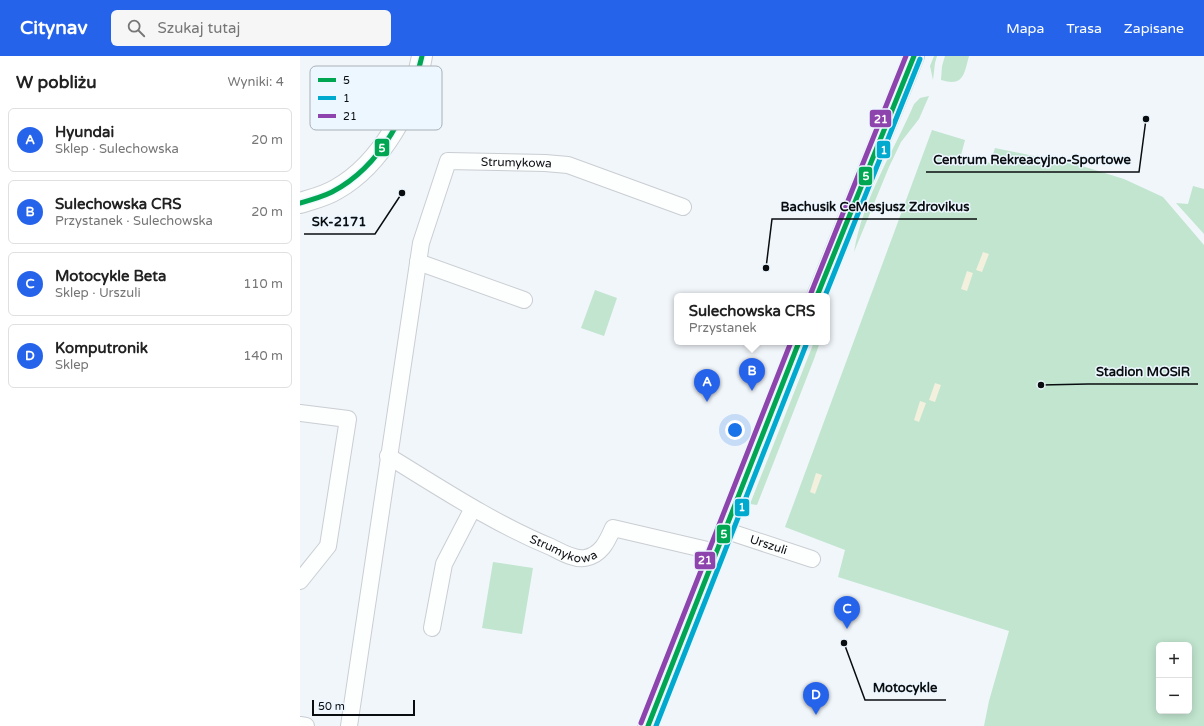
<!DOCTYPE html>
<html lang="pl">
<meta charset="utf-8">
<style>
body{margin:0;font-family:"Varela Round",sans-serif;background:#f6f6f6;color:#222}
.controls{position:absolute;right:12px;bottom:12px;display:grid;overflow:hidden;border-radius:6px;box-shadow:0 2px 10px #0003}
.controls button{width:36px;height:36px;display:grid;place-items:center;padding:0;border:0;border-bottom:1px solid #e0e0e0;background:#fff;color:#222;font:20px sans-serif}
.scale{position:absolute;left:12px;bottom:10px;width:103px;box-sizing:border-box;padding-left:4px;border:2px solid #0a0d10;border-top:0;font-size:11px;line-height:14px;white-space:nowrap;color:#0a0d10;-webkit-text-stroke:3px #edf7ff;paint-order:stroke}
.you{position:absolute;left:435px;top:374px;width:14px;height:14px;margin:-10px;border:3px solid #fff;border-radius:50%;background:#1a73e8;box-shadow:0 0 0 6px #1a73e833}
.badge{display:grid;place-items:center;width:26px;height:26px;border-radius:50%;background:#2563eb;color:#fff;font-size:13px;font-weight:700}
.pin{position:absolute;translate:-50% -33px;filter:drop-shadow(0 1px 2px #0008)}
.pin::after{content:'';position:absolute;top:21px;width:14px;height:12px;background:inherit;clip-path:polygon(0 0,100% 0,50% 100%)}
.popup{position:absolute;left:374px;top:237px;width:156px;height:52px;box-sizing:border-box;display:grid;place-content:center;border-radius:6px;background:#fff;filter:drop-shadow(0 1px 3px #0005);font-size:13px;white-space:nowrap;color:#767676}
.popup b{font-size:15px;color:#222}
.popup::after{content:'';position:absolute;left:50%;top:100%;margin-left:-8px;border:8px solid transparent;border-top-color:#fff}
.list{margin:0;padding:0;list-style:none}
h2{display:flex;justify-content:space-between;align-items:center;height:52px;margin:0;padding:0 16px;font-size:17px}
h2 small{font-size:13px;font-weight:400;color:#767676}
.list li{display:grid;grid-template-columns:26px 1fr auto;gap:12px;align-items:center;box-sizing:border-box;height:64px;margin:0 8px 8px;padding:0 8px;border:1px solid #e0e0e0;border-radius:6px}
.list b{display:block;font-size:15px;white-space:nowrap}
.list p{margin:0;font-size:13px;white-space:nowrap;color:#767676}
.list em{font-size:13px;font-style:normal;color:#767676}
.icon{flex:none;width:22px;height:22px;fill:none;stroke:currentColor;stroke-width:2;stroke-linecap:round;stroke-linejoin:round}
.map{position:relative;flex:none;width:904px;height:670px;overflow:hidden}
header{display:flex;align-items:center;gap:24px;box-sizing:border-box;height:56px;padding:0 20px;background:#2563eb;color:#fff}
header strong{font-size:19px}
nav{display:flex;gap:22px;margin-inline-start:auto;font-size:14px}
.search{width:280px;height:36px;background:#f6f6f6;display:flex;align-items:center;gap:10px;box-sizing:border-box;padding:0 14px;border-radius:6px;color:#767676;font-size:15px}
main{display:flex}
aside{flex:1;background:#fff}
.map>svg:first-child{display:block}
.green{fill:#c1e5cf;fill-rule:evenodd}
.sand{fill:#f3f0de}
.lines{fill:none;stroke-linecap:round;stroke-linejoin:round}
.minor-casing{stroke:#caced2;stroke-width:18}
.tertiary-casing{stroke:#caced2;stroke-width:22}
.minor{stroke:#fdfefe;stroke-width:16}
.tertiary{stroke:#fdfefe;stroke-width:20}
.bus-1-casing{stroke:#edf7ff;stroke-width:8}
.bus-2-casing{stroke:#edf7ff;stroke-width:8}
.bus-3-casing{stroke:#edf7ff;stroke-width:8}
.bus-1{stroke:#00a651;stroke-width:5}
.bus-2{stroke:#00a9ce;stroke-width:5}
.bus-3{stroke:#8e44ad;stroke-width:5}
.labels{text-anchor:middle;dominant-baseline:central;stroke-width:3;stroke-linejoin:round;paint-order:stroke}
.street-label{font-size:12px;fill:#0a0d10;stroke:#edf7ff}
.key{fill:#edf7ff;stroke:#a9b1b7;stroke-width:1}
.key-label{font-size:11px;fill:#0a0d10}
.leader{fill:none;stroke:#0a0d10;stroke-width:1.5}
.callout-dot{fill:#0a0d10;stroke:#edf7ff;stroke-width:1.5}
.callout-label{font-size:13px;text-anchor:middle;font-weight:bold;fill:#0a0d10;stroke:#edf7ff;stroke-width:3;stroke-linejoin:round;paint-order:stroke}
.line-badge{stroke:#edf7ff;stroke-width:1.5}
.badge-label{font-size:11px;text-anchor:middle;font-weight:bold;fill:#fff}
</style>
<header>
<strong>Citynav</strong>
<div class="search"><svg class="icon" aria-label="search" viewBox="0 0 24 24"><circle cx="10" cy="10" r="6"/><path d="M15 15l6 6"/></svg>Szukaj tutaj</div>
<nav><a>Mapa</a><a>Trasa</a><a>Zapisane</a></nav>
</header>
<main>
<aside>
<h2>W pobliżu<small>Wyniki: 4</small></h2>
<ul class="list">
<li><span class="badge">A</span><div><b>Hyundai</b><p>Sklep · Sulechowska</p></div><em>20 m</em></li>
<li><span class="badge">B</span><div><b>Sulechowska CRS</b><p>Przystanek · Sulechowska</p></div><em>20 m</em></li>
<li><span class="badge">C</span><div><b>Motocykle Beta</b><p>Sklep · Urszuli</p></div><em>110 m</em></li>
<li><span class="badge">D</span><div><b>Komputronik</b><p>Sklep</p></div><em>140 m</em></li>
</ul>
</aside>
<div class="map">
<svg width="904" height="670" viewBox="0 0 904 670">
<rect width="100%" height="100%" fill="#f1f6fb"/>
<path class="green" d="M634,0h3l-2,7 -2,17 -3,-14z
M645,0h24c-5,18 -5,31 -28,24l1,-14z
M629,40l-10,23 -18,23 -12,25 -35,85c9,-54 39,-99 60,-148l6,-6z
M632,74l33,10 -4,15 29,8 5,-15 87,18 42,13 39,18 41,48v481h-220l5,-25 20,-70 -171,-54 7,-27 -60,-23zM859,589h30v66h-30z
M893,130l11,3v45l-28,-31 12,1z
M295,234l22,8 -13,38 -23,-8z
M514,286h6l-6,17 -57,146 -7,-1z
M193,506l40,6 -11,66 -40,-6z"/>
<path class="sand" d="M683,196l6,2 -7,18 -6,-2z
M667,215l6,2 -6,18 -6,-2z
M635,327l6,2 -6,17 -6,-2z
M620,345l6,2 -7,19 -5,-2z
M516,417l6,2 -7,19 -5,-2z"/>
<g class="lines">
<defs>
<g id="minor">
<path d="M118,206l106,38"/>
<path d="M0,357l48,6 -20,127 -28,35"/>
<path id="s1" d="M88,400c54,33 105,67 163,91 10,5 23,13 34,11 16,-3 22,-16 28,-30l103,24"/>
<path id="s2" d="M424,474l88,29"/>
<path d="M132,572l12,-64 29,-56"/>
<path d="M0,669l6,1"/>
<path id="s3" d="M49,670l72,-483 27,-82 97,2 23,2 115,42"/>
</g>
<path id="tertiary" d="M0,147c13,-4 26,-7 37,-14 44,-25 77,-84 85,-133
M517,240l97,-240
M348,670l151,-384"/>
</defs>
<use href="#minor" class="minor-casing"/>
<use href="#tertiary" class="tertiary-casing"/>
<use href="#minor" class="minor"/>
<use href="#tertiary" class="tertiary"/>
<defs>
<path id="bus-1" d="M0,147c11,-3 22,-6 32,-11 50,-26 78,-83 90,-136
M517,240l97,-240
M348,670l151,-384"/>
<path id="bus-2" d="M525,240l95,-237
M356,670l150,-381"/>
<path id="bus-3" d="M511,237l95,-237
M341,667l150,-381"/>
</defs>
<use href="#bus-1" class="bus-1-casing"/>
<use href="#bus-2" class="bus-2-casing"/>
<use href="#bus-3" class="bus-3-casing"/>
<use href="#bus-1" class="bus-1"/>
<use href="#bus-2" class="bus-2"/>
<use href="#bus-3" class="bus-3"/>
</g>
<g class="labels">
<g class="street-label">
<text stroke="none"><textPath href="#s3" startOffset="643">Strumykowa</textPath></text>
<text stroke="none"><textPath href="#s1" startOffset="200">Strumykowa</textPath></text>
<text stroke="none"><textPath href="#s2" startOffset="47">Urszuli</textPath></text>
</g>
</g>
<rect x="10" y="10" width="132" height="64" rx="6" class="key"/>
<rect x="18" y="22" width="18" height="4" fill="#00a651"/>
<rect x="18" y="40" width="18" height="4" fill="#00a9ce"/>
<rect x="18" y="58" width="18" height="4" fill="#8e44ad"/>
<g class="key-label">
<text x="43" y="28">5</text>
<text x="43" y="46">1</text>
<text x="43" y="64">21</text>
</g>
<path class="leader" d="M846 63L839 116H626M466 212L472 163H677M102 137L75 178H4M741 329L788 328H898M544 587L565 644H646"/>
<g class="callout-dot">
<circle cx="846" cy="63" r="4"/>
<circle cx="466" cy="212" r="4"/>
<circle cx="102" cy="137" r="4"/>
<circle cx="741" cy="329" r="4"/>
<circle cx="544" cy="587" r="4"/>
</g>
<g class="callout-label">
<text x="732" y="108">Centrum Rekreacyjno-Sportowe</text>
<text x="575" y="155">Bachusik CeMesjusz Zdrovikus</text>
<text x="39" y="170">SK-2171</text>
<text x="843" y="320">Stadion MOSiR</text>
<text x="605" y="636">Motocykle</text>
</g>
<g class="line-badge">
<rect x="569" y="53" width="23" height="19" rx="4" fill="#8e44ad"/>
<rect x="74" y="82" width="16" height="19" rx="4" fill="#00a651"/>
<rect x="576" y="84" width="15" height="19" rx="4" fill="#00a9ce"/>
<rect x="558" y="110" width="15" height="20" rx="4" fill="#00a651"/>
<rect x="434" y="442" width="16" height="19" rx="4" fill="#00a9ce"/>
<rect x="416" y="468" width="15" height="20" rx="4" fill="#00a651"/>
<rect x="394" y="495" width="22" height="19" rx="4" fill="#8e44ad"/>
</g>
<g class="badge-label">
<text x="581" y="67">21</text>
<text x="82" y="96">5</text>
<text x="584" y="98">1</text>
<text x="566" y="124">5</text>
<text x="442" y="455">1</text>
<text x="424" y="482">5</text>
<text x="405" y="508">21</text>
</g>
</svg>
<div class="controls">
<button>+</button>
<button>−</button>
</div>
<div class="scale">50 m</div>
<div class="you"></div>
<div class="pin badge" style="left:407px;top:346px">A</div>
<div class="pin badge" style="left:452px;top:335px">B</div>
<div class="popup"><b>Sulechowska CRS</b>Przystanek</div>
<div class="pin badge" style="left:547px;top:573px">C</div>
<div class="pin badge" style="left:516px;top:659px">D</div>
</div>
</main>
